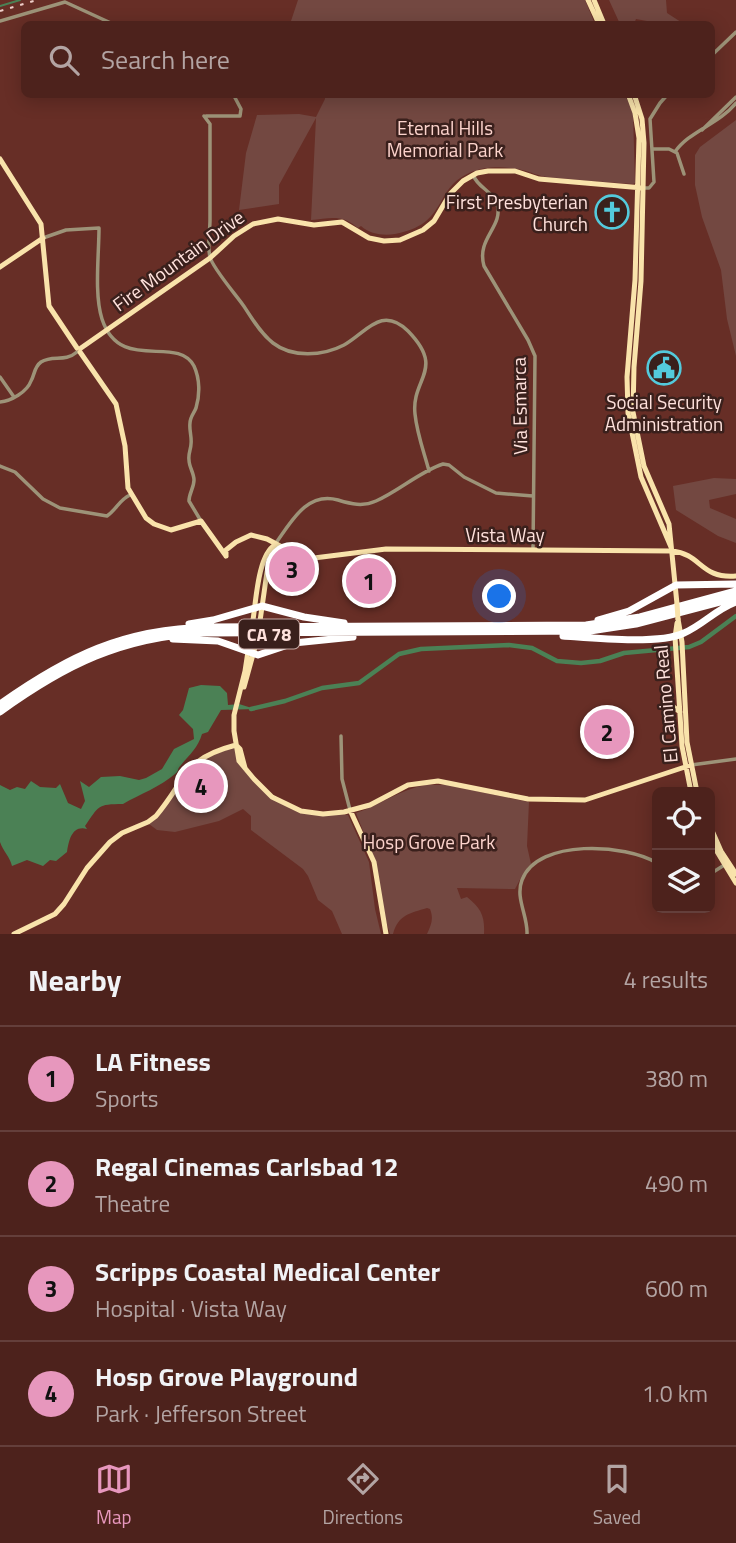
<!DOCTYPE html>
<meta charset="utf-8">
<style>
body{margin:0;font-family:"Titillium Web",sans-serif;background:#572f29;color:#f1f3f6}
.controls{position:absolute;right:21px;bottom:21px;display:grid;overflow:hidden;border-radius:10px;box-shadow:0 4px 18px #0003}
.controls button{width:63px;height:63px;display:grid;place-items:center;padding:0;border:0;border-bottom:2px solid #643f3b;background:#4d221c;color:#f1f3f6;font:35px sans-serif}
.you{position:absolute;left:500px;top:597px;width:24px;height:24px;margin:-18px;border:5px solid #fff;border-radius:50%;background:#1a73e8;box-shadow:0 0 0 10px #1a73e833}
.badge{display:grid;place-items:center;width:46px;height:46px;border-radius:50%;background:#e797bd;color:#111;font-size:23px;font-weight:700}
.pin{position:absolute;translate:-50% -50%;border:4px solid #fff;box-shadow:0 2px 7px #0006}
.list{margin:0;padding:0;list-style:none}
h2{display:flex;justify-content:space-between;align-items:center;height:91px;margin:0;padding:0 28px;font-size:30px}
h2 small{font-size:23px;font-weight:400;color:#b3a4a3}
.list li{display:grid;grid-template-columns:46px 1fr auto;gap:21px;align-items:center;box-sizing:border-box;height:105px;padding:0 28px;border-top:2px solid #643f3b}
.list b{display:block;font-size:26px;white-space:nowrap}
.list p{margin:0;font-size:23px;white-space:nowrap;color:#b3a4a3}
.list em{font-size:23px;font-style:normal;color:#b3a4a3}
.icon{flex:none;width:38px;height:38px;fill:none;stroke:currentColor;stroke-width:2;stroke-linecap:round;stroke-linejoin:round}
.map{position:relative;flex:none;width:736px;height:934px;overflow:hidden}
.search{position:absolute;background:#4d221c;box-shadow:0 4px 18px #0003;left:21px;right:21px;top:21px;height:77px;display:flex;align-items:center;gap:18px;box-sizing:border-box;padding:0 24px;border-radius:10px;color:#b3a4a3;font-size:26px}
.sheet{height:511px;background:#4d221c}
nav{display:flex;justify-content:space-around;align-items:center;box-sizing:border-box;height:98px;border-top:2px solid #643f3b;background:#4d221c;font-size:19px;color:#b3a4a3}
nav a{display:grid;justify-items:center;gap:4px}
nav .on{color:#e797bd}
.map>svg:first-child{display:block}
.green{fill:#734841}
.water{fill:#4b8155}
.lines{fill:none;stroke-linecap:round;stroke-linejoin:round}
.stream{stroke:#4b8155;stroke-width:2}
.river{stroke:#4b8155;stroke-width:4.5}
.minor{stroke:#9d9378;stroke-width:3.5}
.major{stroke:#f9e3ab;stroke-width:5}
.highway{stroke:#fff;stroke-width:7}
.rail{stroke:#efcec9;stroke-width:2;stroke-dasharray:3.5 7;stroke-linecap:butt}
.major-bridge{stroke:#f9e3ab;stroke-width:5}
.labels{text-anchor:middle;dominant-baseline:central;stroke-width:5;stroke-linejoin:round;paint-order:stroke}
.shield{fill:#3a201c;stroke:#c4a7a2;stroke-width:2}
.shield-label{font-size:18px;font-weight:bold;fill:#ffe1dc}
.park-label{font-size:19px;fill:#fcd3cc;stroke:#3a201c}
.poi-label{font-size:19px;fill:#ffe1dc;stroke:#3a201c;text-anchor:end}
.street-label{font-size:19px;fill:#ffe1dc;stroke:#3a201c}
</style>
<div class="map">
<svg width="736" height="934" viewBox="0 0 736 934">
<rect width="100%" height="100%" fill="#672e26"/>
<path class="green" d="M298,0h287l10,24h-305z
M609,0h57l1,13 17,11h-21l-27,-5 -2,5h-14z
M325,95h300l8,17 2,71 -2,1c-29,-2 -57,-4 -86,-7 -9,-1 -16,-5 -25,-7 -16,-4 -38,-4 -53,3 -37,17 -20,51 -74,61 -12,2 -25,0 -34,-8l-3,2c-15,-14 -28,-10 -47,-8l5,-102 -37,67v19l-40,6 7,-57 11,-38 42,-1 17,3 9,-18z
M736,120v236l-9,-37 -6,-49 -19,-53 -7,-32v-30l5,-8z
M714,478l22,1v15l-27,6 1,8 26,11v24l-18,-7 -42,-26 -3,-24z
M235,747l17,33 40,29 56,6 21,47 6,47 6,25h-39l-10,-23 -14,-11 -10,-24 -5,-7 -52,-39v-14l-8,-7 -24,12 -44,11 -18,-2 -8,-6 40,-53 15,-13z
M426,785h21l82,17 -2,44 4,18 -7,8 -9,17 -58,-1 4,11 6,-2c14,11 18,19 17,37h-57c4,-9 7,-15 3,-25l-3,-1c-17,5 -29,7 -34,26h-3l-11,-35 -5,-40 -18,-46c24,-8 45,-24 70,-28z"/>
<path class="water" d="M201,685l19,1 7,7 1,12 11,-1 16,5 -34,1 -13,22 -6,2c-4,14 -13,21 -21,31 -5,5 -1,5 -6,9 -15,13 -35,20 -52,30 -26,0 -24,2 -38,22l2,3c-15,-4 -18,11 -20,23l-11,9 -6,-1 -7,6 -16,-6 -15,6c-2,-9 -9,-15 -12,-24v-57l10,5 7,-3 8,2 6,-8 9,6 16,1 4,-4 8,19 13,6 4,-8 -5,-20 9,6 12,-10 19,-1 19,4 7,-2 16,-9 12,-20 20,-10 -1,-10 -14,-14 4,-5 6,-22z"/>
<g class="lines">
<path class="stream" d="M0,6l20,-6"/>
<path class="river" d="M251,709l34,-8 37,-13 37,-5 40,-29 22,-5 88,-4 23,3 25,13 24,2 19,-2 24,-8 65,-6 12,-5 35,-26"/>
<path class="minor" d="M0,21l65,-19 48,22
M712,55l24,-23
M204,116l6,8c0,32 0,64 0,96 0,11 -3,26 0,37 2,10 26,38 33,48 9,13 17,28 30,38 19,15 50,13 71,2 22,-12 37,-40 64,-14 38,39 3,47 7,83 2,20 9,38 14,57
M206,116h34l1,-7 -8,-15
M702,130l34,-33
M653,149h16l8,4 7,21
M675,152c13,-20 44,-28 61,-49
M473,175c5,13 20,16 24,29 7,23 -21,34 -13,62l44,74 7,16 -2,194
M643,188h6l5,-6 -4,-63 10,-16 8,-9
M43,238l23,-8 33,-2c0,27 -5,66 3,91 18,55 75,15 92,47 6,13 6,29 2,42 -2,5 -6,9 -6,15 -1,7 2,14 1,21 0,5 -3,10 -2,16 0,7 5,13 5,20 0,8 -5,13 -5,21l12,20
M0,377l14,20
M0,402c11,-1 27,-10 31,-21 4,-7 3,-14 10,-19 12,-8 23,1 36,-10
M0,466l15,6 28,27 17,9 47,8c10,-7 12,-16 23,-21
M276,543c15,-21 31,-52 62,-43 13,4 25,7 38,1 23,-10 43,-29 67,-37l6,1 15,12 32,16 37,3
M341,736l1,43 8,31
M691,765l45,-6
M710,874l16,-10
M527,934c1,-18 -12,-36 -5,-54 16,-42 104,-36 135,-17"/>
<path class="major" d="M588,0l11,24
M594,0l10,24
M628,94l7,19 4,25 -4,142 -8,97 1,36 13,64 30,70
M634,94l8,25 2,24 -3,138 -7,86 -1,45 11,54 25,58 8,80
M0,159l41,65 8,82 28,42
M0,267l43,-29
M81,348l129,-90 24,-22 19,-12 25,-5 36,6 28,-3 27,16 15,3 16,-1 23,-10 11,-9 16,-27 13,-13 14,-8 11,-2h27l24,8 104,9
M80,352l36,52 9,42 3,42 18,30 8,6 17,6 30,-9 25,35
M226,556v-6l10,-8 15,-7 16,4 30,16 17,3 72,-9 286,2c30,3 28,28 64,25
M678,619l4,23 5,100 10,50
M253,620c3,-19 5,-65 22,-75
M260,621l7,-49 8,-27
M677,623l-2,14 7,109 9,46
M250,638l-5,33 -11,44v16l5,30 15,18 18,18 29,14 22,3 21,-2 26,-7 38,-20 30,-4 90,18 57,1 106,-35
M244,687l13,-47
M667,702l13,10
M236,745l4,4 5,19
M350,810l24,52 12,72
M710,826l11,25 15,23
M710,840l26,43
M14,934l41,-20 9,-10 23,-36 23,-26 12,-9 26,-11 8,-6c32,-38 26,-57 80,-71"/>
<path class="highway" d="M598,620l31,-9 47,-26 60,-1
M189,624l24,-4 49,-14 42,11 40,6
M563,636c29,2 96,9 121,-3 19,-8 32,-24 52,-31
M173,639l45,2 40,14 36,-12 59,-6
M0,704c68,-48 123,-75 208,-77l378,-2 54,-8 96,-26
M0,712c65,-47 122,-75 203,-79l387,-2 46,-7 100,-26"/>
<path class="rail" d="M0,11l37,-11"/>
<path class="major-bridge" d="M677,604l1,15
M250,638l3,-18
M257,640l3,-19"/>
</g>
<defs>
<symbol id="church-ring" viewBox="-11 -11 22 22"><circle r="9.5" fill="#3a201c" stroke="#53cadc" stroke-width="1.5"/><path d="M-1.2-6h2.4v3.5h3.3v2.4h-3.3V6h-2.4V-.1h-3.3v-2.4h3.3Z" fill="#53cadc"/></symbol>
<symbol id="civic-ring" viewBox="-11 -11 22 22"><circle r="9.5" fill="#3a201c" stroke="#53cadc" stroke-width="1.5"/><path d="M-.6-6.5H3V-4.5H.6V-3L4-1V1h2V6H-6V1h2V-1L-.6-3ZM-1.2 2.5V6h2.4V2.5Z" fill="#53cadc"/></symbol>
</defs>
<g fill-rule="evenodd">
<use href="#church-ring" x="593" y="193" width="38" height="38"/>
<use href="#civic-ring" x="645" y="349" width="38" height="38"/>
</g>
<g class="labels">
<rect class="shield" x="239" y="619.5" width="60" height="29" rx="5"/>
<g class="shield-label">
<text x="269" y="634">CA 78</text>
</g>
<g class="park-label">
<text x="445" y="127">Eternal Hills<tspan x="445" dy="22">Memorial Park</tspan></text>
<text x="429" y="841">Hosp Grove Park</text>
</g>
<g class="poi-label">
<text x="588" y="201">First Presbyterian<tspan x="588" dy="22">Church</tspan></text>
<text x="664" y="401" text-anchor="middle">Social Security<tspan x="664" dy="22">Administration</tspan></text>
</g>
<g class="street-label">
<text transform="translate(178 260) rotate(-36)">Fire Mountain Drive</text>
<text transform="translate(519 406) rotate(-91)">Via Esmarca</text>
<text x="505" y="534">Vista Way</text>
<text transform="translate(665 704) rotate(-95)">El Camino Real</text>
</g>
</g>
</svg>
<div class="controls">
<button><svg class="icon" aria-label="locate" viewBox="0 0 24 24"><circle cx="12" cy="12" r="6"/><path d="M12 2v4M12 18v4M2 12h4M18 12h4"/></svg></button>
<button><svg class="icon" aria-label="layers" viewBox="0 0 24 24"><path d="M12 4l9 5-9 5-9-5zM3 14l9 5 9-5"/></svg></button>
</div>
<div class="you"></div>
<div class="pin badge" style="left:369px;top:581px">1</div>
<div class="pin badge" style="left:607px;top:732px">2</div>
<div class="pin badge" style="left:292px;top:569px">3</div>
<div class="pin badge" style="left:201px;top:786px">4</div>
<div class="search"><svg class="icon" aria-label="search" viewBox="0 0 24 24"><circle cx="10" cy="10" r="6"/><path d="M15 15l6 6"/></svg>Search here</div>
</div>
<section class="sheet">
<h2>Nearby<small>4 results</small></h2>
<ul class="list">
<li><span class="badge">1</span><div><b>LA Fitness</b><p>Sports</p></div><em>380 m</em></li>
<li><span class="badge">2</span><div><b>Regal Cinemas Carlsbad 12</b><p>Theatre</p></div><em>490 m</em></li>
<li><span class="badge">3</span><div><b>Scripps Coastal Medical Center</b><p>Hospital · Vista Way</p></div><em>600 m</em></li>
<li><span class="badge">4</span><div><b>Hosp Grove Playground</b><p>Park · Jefferson Street</p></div><em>1.0 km</em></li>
</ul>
</section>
<nav>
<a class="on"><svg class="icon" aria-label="map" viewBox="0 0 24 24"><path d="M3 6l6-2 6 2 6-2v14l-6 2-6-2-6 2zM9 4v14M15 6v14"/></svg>Map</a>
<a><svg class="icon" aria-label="directions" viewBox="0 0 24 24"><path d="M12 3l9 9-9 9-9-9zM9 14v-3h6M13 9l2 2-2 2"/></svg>Directions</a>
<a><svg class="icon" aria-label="saved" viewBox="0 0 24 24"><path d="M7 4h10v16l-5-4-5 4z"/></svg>Saved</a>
</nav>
